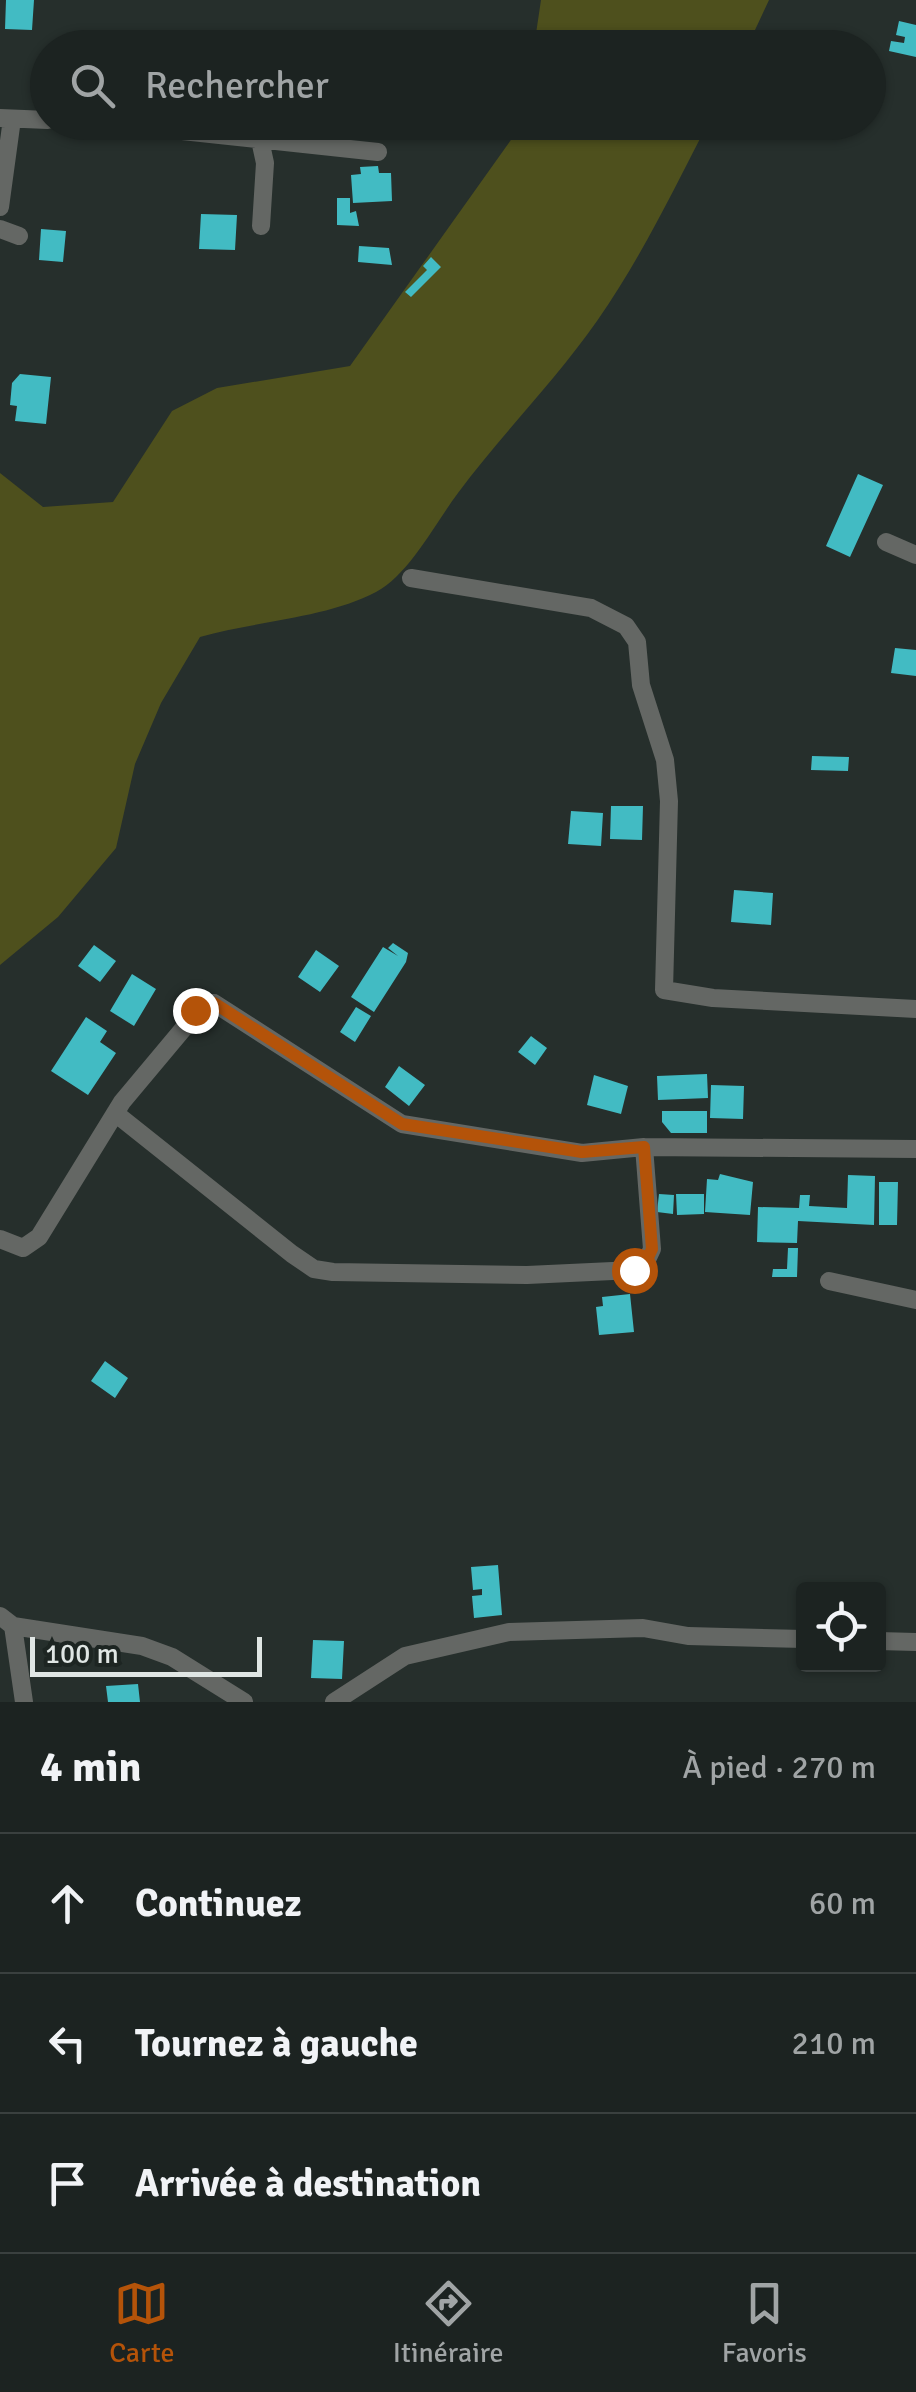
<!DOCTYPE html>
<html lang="fr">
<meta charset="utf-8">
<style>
body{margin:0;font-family:Signika,sans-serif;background:#292f2e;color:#f1f3f6}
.controls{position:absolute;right:30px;bottom:30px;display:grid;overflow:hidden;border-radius:10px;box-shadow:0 2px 8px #0004}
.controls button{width:90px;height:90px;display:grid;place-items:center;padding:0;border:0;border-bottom:2px solid #3a403f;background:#1c2321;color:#f1f3f6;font:50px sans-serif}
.scale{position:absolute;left:30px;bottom:25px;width:232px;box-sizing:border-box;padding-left:10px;border:5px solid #e0e6e4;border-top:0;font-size:28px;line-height:35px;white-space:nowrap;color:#e0e6e4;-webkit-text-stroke:8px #1d2522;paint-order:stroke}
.stop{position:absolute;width:30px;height:30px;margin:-22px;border:8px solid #b45309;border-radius:50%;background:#fff}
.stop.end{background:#b45309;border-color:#fff;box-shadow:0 2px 10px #0008}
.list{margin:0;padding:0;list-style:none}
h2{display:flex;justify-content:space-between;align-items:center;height:130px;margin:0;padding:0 40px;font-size:42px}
h2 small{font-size:32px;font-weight:400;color:#a0a4a5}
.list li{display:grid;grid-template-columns:65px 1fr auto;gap:30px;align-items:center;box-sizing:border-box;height:140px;padding:0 40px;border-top:2px solid #3a403f}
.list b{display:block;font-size:38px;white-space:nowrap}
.list em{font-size:32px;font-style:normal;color:#a0a4a5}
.icon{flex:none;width:55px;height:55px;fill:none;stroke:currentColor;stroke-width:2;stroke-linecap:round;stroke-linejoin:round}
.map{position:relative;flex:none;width:916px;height:1702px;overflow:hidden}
.search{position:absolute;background:#1c2321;box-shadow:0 2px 8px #0004;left:30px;right:30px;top:30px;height:110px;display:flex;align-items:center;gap:25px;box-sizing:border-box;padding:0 35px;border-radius:55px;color:#a0a4a5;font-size:38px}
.sheet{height:550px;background:#1c2321}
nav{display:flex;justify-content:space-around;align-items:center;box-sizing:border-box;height:140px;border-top:2px solid #3a403f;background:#1c2321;font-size:28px;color:#a0a4a5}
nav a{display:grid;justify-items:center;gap:5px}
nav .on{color:#b45309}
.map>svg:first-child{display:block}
.green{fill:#4e501d}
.building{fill:#42bbc3}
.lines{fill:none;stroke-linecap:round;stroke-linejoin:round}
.minor{stroke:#646764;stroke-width:18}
.route{stroke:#b45309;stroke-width:12}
</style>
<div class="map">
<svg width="916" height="1702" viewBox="0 0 916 1702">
<rect width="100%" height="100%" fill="#262f2c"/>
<path class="green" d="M541,0h228l-22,47h-213z
M523,123h185c-35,68 -67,135 -111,198 -42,60 -95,113 -139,172 -22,29 -49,82 -82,99 -49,26 -120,29 -176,45l-39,66 -26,61 -19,84 -58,69 -58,48v-492l43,34 70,-5 59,-91 45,-23 133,-22z"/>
<path class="building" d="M6,0h28l-2,30 -27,-1z
M899,21l17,4v32l-27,-6 2,-10 13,2 1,-6 -9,-2z
M378,166l1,7h12l1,28 -39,2 -2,-28 10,-1 -1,-7z
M337,198h13v15l6,-2 3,15 -22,-1z
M201,214l36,1 -2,35 -36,-1z
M41,229l25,2 -3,31 -24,-2z
M359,246l30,2 3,17 -34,-3z
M431,257l10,10 -30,30 -6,-5 22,-22 -4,-4z
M20,374l31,3 -5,47 -31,-3 2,-15 -7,-1 2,-22z
M858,474l25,11 -33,72 -24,-11z
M895,648l21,2v26l-25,-3z
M812,756l37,1 -1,14 -37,-1z
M611,806h32l-1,34 -32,-1z
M571,811l32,2 -2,33 -33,-2z
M734,890l39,3 -2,32 -40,-3z
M393,943l15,10 -2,9 -32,50 -23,-15 32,-50 15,9 -10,-8z
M94,945l22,16 -16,21 -22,-16z
M316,950l23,16 -19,26 -22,-15z
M132,974l24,15 -22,37 -24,-15z
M356,1007l15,9 -16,26 -15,-10z
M86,1017l21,14 -7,11 16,11 -28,42 -37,-24z
M531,1036l16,12 -12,17 -17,-13z
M399,1066l26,19 -16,21 -24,-19z
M707,1074l1,24 -50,2 -1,-24z
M594,1075l34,11 -7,28 -34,-9z
M711,1085l33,1 -1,33 -33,-1z
M662,1111h45v22h-36l-9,-11z
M720,1174l33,8 -3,33 -45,-3 2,-33 11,1z
M848,1175l27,1 -1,49 -76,-4 -1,22 -40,-1 1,-35 41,1 1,-13h10l-1,11 38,2z
M879,1182h19l-1,43h-18z
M659,1194l15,1 -1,19 -16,-2z
M676,1194h28v20l-27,1z
M788,1248h10l-1,29h-25l1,-8h14z
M630,1294l4,38 -35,3 -3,-28 7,-1 -1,-9z
M105,1361l23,17 -13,20 -24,-17z
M498,1565l4,50 -28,3 -2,-22 10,-1v-6l-9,1 -2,-23z
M313,1640l31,1 -2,38 -31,-1z
M138,1684l2,18h-32l-2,-16z"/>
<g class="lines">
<path class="minor" d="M0,118l48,2
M98,122l280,30
M260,140l5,23 -4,63
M0,207l12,-88
M0,229l19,7
M886,542l30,13
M411,578l180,30 35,18 11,16 4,43 24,75 4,41 -5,189 49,8 203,11
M115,1113l177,141 22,15 19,3 194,3 107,-5 11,-6 7,-15 -8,-102
M0,1239l23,9 16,-11 83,-135 82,-98 10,-1 188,121 180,29 62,-6 272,2
M829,1281l87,19
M0,1616l13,10 129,20 30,11 72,45
M13,1626l11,76
M878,1641l38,1
M334,1702l71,-46 104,-24 134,-4 45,8 116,3"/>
</g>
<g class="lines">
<path class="route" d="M195,1010l19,-7 188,121 180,28 62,-5 8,102 -7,15 -11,6"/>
</g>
</svg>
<div class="controls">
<button><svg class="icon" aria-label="locate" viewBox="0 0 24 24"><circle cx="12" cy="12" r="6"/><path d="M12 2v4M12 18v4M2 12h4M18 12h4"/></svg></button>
</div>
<div class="scale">100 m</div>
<div class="stop" style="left:634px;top:1270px"></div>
<div class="stop end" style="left:195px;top:1010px"></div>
<div class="search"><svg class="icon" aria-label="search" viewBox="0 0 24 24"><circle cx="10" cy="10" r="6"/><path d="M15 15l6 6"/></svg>Rechercher</div>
</div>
<section class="sheet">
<h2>4 min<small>À pied · 270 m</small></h2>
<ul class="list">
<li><svg class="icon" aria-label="ahead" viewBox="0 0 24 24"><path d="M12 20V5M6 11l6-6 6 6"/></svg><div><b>Continuez</b></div><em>60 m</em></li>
<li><svg class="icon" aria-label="left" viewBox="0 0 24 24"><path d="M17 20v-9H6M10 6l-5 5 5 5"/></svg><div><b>Tournez à gauche</b></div><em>210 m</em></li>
<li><svg class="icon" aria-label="arrive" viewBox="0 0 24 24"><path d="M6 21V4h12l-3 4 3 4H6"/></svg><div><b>Arrivée à destination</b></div></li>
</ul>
</section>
<nav>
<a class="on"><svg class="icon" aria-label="map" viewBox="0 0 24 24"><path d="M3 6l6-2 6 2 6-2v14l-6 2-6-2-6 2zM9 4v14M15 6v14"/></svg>Carte</a>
<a><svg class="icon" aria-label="directions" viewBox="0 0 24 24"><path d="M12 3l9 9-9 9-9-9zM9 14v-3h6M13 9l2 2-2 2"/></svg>Itinéraire</a>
<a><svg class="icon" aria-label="saved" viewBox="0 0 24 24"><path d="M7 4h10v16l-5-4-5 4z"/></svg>Favoris</a>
</nav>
